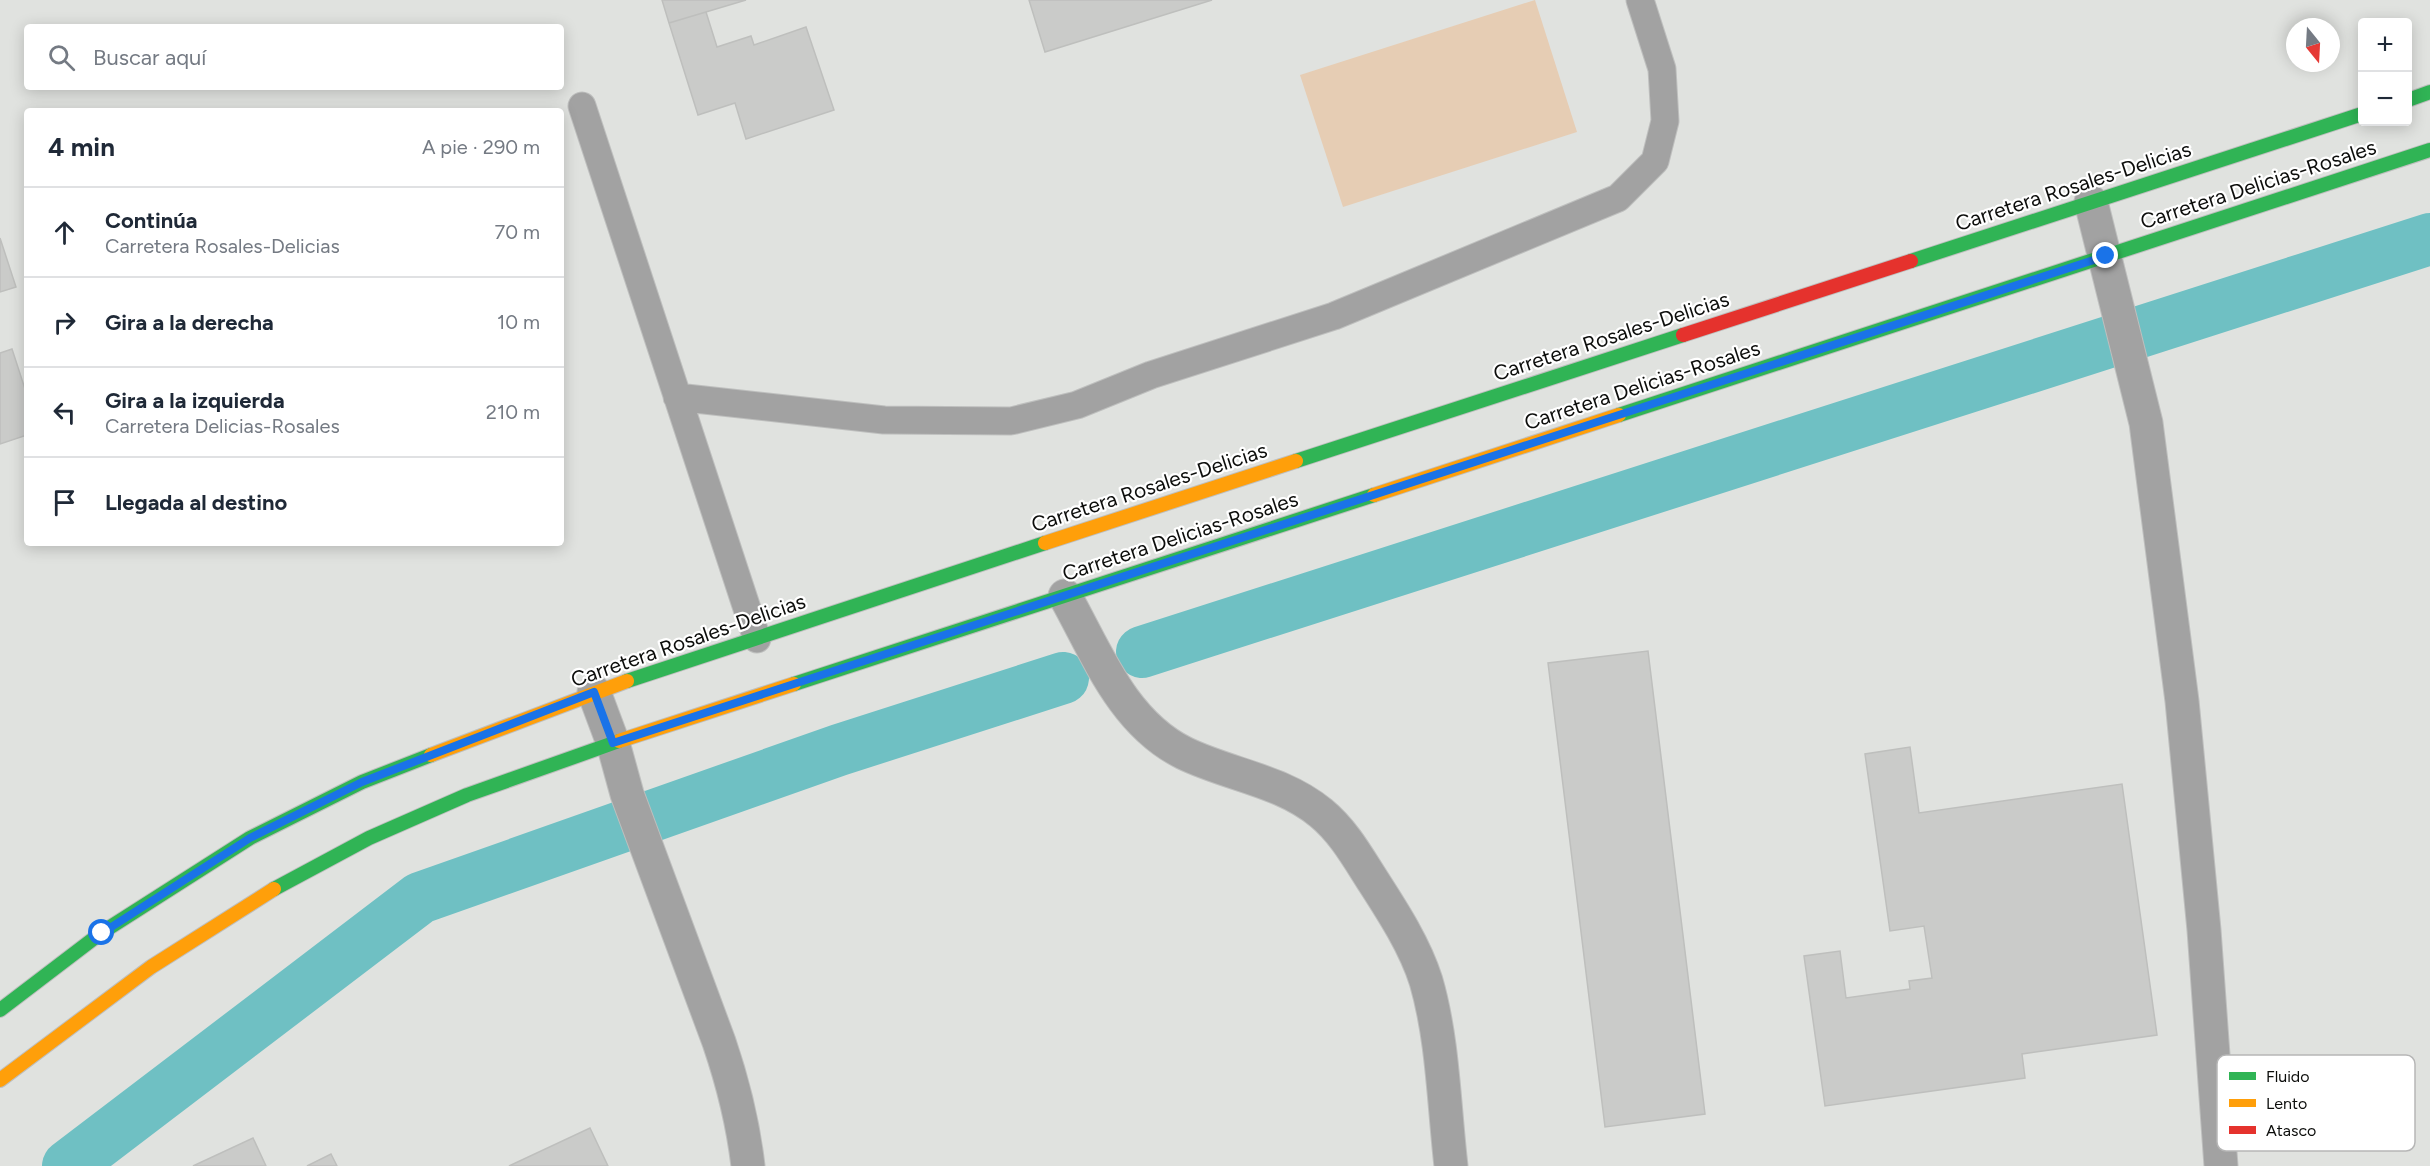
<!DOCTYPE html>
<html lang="es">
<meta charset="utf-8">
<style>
body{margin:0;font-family:Figtree,sans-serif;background:#f2f2f3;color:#1f2937}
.controls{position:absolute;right:18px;top:18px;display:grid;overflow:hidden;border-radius:6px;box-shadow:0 3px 15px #0003}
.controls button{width:54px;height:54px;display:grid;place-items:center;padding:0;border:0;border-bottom:2px solid #e0e1e3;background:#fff;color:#1f2937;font:30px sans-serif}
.compass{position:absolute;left:2286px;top:18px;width:54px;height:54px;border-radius:50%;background:#fff;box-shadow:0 3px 15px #0003;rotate:162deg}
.stop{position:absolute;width:18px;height:18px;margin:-14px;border:4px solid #1a73e8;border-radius:50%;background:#fff}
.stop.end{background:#1a73e8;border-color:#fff;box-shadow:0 2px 6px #0008}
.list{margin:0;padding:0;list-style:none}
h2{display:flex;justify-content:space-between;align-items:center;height:78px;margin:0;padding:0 24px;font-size:26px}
h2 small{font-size:20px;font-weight:400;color:#747a83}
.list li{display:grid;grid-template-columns:39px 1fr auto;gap:18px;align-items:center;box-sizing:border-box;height:90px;padding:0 24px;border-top:2px solid #e0e1e3}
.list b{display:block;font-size:22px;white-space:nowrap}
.list p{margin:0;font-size:20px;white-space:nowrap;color:#747a83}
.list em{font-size:20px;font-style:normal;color:#747a83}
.icon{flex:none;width:33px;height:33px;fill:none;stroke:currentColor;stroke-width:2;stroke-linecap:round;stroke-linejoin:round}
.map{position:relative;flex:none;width:2430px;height:1166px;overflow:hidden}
.search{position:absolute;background:#fff;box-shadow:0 3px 15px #0003;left:24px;top:24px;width:540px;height:66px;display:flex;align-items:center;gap:15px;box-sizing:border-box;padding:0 21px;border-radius:6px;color:#747a83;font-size:22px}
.panel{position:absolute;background:#fff;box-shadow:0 3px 15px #0003;left:24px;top:108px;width:540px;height:438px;border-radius:6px}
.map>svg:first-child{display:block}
.green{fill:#e6cdb4}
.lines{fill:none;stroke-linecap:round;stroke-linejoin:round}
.canal{stroke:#6fc0c3;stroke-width:52}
.building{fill:#cacbc9;stroke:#bebfbd;stroke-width:1.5}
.lane-casing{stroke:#bebfbe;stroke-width:29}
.street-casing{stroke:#bebfbe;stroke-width:35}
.fast-casing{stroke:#bebfbe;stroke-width:16}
.slow-casing{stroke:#bebfbe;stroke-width:16}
.jam-casing{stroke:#bebfbe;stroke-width:16}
.lane{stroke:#a2a2a2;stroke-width:27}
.street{stroke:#a2a2a2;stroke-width:33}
.fast{stroke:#30b455;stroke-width:14}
.slow{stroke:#ff9f0a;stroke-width:14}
.jam{stroke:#e5322d;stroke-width:14}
.route{stroke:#1a73e8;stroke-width:8}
.labels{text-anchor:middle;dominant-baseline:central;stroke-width:4.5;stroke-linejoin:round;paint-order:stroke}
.street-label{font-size:21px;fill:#0c0d0b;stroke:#fff}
.key{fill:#fff;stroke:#b6b6b6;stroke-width:1.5}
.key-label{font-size:16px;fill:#0c0d0b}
</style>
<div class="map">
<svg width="2430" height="1166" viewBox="0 0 2430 1166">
<rect width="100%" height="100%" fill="#e0e2df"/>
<path class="green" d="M1535,0l42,132 -234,75 -43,-132z"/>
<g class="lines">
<path class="canal" d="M1142,652l1288,-413
M68,1166l352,-268 419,-148 224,-72"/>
</g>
<path class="building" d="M662,0h84l-77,23z
M1029,0h183l-167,52z
M706,12l11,35 34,-11 3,9 52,-18 28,83 -88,29 -11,-36 -37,12 -29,-92z
M0,238l16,49 -16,5z
M12,349l15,46v40l-27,9v-91z
M1648,651l57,463 -100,13 -57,-464z
M1910,747l9,66 203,-29 35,251 -135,19 3,24 -200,28 -21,-150 36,-5 6,47 64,-9 -1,-8 23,-3 -8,-52 -34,5 -25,-177z
M590,1128l18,38h-99z
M253,1138l13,28h-73z
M331,1154l6,12h-30z"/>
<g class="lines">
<defs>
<path id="lane" d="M582,106l175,533
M677,397l207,23 127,1 66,-16 74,-30 183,-59 284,-118 37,-37 10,-40 -3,-52 -22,-69"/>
<path id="street" d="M2091,202l55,221 36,278 22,229 17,236
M1065,596c32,57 57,126 119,157 45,22 97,27 137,60 22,18 36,43 52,68 20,31 42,65 53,100 17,58 18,125 25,185
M594,692l19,51 14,51 92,248c14,41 24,81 29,124"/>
<path id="fast" d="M2408,100l22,-8
M1911,261l451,-147
M1619,415l811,-265
M1296,461l387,-126
M627,681l418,-138
M794,684l580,-189
M274,889l95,-51 98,-43 152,-54
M0,1010l101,-77 149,-95 112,-56 69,-27"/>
<path id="slow" d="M1374,495l245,-80
M1045,543l251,-82
M619,741l175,-57
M431,755l196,-74
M0,1080l151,-113 123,-78"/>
<path id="jam" d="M1683,335l228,-74"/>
</defs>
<use href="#lane" class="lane-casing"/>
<use href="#street" class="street-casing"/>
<use href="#fast" class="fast-casing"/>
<use href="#slow" class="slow-casing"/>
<use href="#jam" class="jam-casing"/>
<use href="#lane" class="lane"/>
<use href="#street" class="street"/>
<use href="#fast" class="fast"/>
<use href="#slow" class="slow"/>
<use href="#jam" class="jam"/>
</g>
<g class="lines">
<path class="route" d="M102,933l148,-95 112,-56 232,-90 19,51 1493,-487"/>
</g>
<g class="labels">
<g class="street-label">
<text transform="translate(2258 184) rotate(-18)">Carretera Delicias-Rosales</text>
<text transform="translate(2073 186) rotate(-18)">Carretera Rosales-Delicias</text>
<text transform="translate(1611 336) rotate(-18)">Carretera Rosales-Delicias</text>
<text transform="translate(1642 385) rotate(-18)">Carretera Delicias-Rosales</text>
<text transform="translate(1149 487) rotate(-18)">Carretera Rosales-Delicias</text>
<text transform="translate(1180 536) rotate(-18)">Carretera Delicias-Rosales</text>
<text transform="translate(688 640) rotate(-19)">Carretera Rosales-Delicias</text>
</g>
</g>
<rect x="2217" y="1055" width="198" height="96" rx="9" class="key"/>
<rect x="2229" y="1072" width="27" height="8" fill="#30b455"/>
<rect x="2229" y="1099" width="27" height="8" fill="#ff9f0a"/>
<rect x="2229" y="1126" width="27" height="8" fill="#e5322d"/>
<g class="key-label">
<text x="2266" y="1082">Fluido</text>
<text x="2266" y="1109">Lento</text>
<text x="2266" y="1136">Atasco</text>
</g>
</svg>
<div class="controls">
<button>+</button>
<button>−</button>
</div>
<svg class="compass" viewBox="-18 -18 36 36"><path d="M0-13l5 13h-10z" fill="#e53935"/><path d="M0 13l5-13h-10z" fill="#747a83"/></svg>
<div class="stop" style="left:102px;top:933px"></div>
<div class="stop end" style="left:2106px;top:256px"></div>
<div class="search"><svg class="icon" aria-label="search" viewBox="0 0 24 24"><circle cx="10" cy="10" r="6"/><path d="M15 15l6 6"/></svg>Buscar aquí</div>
<section class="panel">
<h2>4 min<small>A pie · 290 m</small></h2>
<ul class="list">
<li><svg class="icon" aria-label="ahead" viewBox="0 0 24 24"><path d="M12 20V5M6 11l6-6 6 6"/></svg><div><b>Continúa</b><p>Carretera Rosales-Delicias</p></div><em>70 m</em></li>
<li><svg class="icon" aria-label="right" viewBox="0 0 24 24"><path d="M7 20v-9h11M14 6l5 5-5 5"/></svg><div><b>Gira a la derecha</b></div><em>10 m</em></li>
<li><svg class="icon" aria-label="left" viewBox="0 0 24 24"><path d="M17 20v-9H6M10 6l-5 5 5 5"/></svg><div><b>Gira a la izquierda</b><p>Carretera Delicias-Rosales</p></div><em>210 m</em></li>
<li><svg class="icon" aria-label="arrive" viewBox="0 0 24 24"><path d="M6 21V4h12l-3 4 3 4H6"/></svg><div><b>Llegada al destino</b></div></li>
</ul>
</section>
</div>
